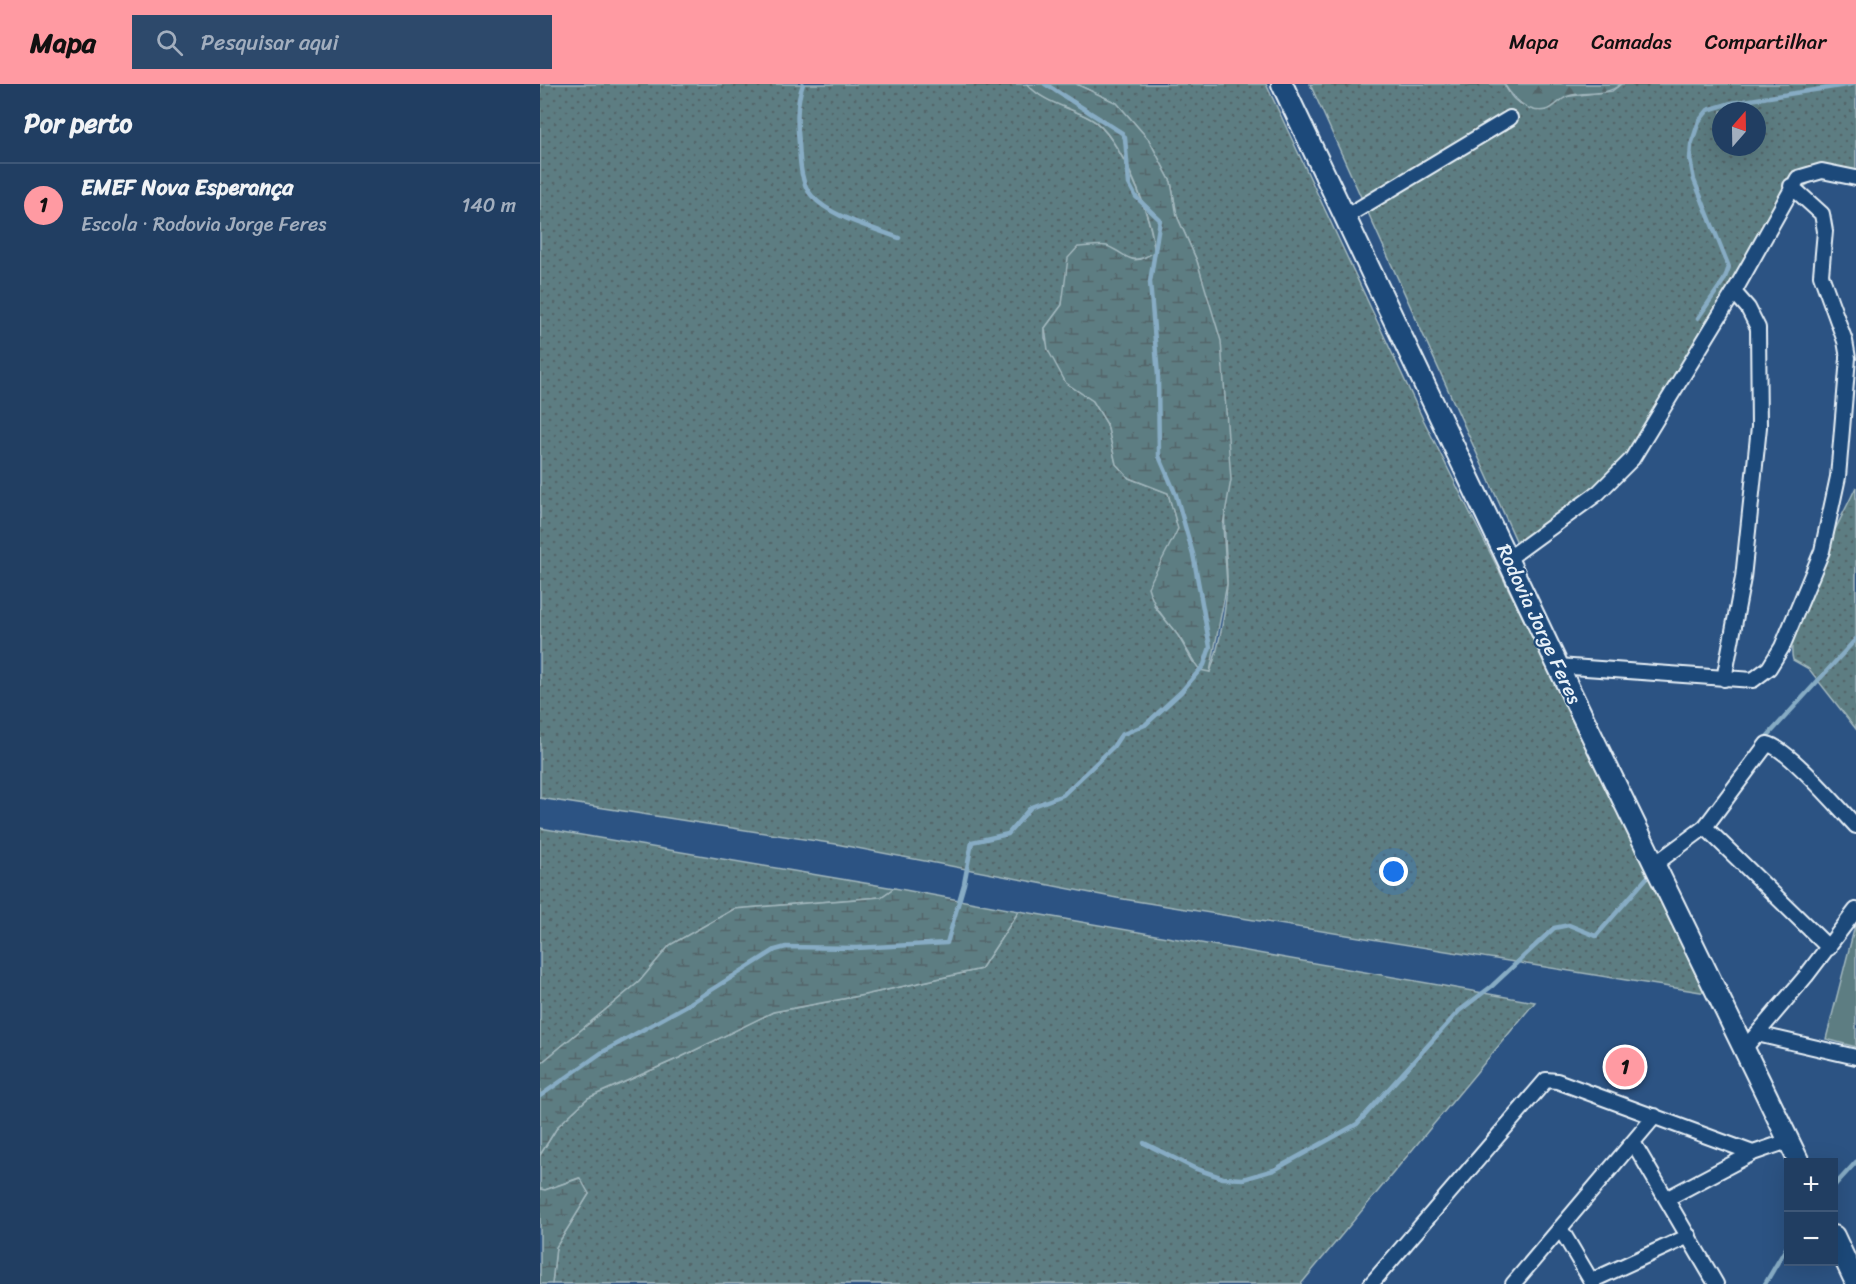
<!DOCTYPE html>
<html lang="pt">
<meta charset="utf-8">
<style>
body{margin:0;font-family:Sriracha,sans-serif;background:#2d496b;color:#f1f3f6}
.controls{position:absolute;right:18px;bottom:18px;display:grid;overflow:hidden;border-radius:0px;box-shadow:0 6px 24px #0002}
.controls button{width:54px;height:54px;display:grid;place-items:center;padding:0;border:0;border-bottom:2px solid #3e5777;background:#213e62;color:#f1f3f6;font:30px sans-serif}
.compass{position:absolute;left:1172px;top:18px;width:54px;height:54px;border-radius:50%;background:#213e62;box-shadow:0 6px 24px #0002;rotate:20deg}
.you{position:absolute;left:854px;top:788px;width:21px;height:21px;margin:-15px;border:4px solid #fff;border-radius:50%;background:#1a73e8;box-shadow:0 0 0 9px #1a73e833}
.badge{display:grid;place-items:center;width:39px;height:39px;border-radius:50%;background:#ff9aa2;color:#111;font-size:20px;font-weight:700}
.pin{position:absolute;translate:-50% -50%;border:3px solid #fff;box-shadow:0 2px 6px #0006}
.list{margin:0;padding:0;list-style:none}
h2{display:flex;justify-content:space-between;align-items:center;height:78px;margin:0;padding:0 24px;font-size:26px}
h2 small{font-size:20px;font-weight:400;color:#a2aebe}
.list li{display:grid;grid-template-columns:39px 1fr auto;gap:18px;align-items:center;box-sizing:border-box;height:84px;padding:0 24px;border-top:2px solid #3e5777}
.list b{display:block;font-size:22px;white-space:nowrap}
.list p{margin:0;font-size:20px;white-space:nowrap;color:#a2aebe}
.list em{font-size:20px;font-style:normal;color:#a2aebe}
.icon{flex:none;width:33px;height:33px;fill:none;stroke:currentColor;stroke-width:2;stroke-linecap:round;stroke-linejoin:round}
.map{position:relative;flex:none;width:1316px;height:1200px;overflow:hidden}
header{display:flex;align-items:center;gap:36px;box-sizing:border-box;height:84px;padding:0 30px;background:#ff9aa2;color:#111}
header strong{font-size:28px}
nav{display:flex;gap:33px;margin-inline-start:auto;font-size:21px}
.search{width:420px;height:54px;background:#2d496b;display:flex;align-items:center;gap:15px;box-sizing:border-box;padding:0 21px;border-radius:0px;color:#a2aebe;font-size:22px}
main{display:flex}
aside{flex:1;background:#213e62}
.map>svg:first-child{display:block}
.grass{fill:url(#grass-dots);stroke:#a2b7bd;stroke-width:1.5;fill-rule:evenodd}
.forest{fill:url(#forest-firs);stroke:#a2b7bd;stroke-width:1.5}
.wetland{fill:url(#wetland-marsh);stroke:#a2b7bd;stroke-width:1.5}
.park{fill:#5d7d82;stroke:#a2b7bd;stroke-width:1.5}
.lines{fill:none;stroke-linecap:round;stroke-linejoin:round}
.stream{stroke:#87acc4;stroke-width:4.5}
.street-casing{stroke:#e8f1f8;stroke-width:18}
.secondary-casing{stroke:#e8f1f8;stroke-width:24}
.street{stroke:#1f4a7a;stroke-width:14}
.secondary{stroke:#1f4a7a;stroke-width:20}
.labels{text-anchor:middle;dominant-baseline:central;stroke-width:4.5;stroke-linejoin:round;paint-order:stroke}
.street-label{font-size:20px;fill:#e8f1f8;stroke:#1f4a7a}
</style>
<header>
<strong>Mapa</strong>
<div class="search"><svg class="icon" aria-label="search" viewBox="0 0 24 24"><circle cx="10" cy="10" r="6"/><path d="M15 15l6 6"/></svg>Pesquisar aqui</div>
<nav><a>Mapa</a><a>Camadas</a><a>Compartilhar</a></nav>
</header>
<main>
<aside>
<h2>Por perto<small></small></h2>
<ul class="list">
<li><span class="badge">1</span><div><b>EMEF Nova Esperança</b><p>Escola · Rodovia Jorge Feres</p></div><em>140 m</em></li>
</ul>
</aside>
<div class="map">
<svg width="1316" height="1200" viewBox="0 0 1316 1200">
<defs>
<pattern id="grass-dots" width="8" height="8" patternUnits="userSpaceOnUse" patternTransform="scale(1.5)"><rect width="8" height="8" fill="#5d7d82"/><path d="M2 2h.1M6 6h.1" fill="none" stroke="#536569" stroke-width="1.8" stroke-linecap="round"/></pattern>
<pattern id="forest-firs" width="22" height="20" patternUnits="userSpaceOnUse" patternTransform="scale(1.5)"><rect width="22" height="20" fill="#5d7d82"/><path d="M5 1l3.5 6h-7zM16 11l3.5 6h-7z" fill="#536569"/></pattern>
<pattern id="wetland-marsh" width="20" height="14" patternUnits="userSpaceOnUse" patternTransform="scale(1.5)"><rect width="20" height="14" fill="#5d7d82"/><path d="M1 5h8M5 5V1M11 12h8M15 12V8" fill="none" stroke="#536569"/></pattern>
</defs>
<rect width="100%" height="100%" fill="#2c5383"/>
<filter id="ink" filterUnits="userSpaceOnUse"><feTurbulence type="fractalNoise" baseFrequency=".0167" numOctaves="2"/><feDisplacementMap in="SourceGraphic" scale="12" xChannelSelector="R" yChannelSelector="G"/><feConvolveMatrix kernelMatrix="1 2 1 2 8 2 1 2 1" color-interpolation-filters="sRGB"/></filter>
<g filter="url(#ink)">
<path class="grass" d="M0,0h487c18,20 41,22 64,35 28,15 63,101 63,133 -21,14 -29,5 -49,-6l-39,37 -4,22 -17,23v10l21,45 27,18 14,23 9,40 13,14 39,15 10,35 -24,78 23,28 16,28 17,10c9,-24 17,-66 17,-92 0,-25 -4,-49 -2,-74l-20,-215 -8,-30 -20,-45 -6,-34 -22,-42 -32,-37 -41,-19h190l156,333 238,474 47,102 -590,-95 -281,-54 -296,-46z
M770,0h194c3,5 6,12 11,16 11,11 37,7 48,-3l49,-6 9,-7h235v93c-30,-5 -45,0 -66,23l-176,276 -95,71zM1181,27h36v36h-36z
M1316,403v242l-47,-60 -16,-9c-10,-36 46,-136 63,-173z
M0,744l354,60 -13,9 -147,12 -64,36 -31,37 -99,82z
M479,827l516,91 -234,282h-749l4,-37 33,-53 -10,-16 -34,12 -5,-1v-34l18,-29 30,-28 91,-40 94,-46 91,-17 117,-26z"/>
<path class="forest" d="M964,0h117c-15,12 -31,8 -49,11 -11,2 -14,10 -23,14 -19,8 -37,-12 -45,-25z"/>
<path class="wetland" d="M487,0h49l41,19 32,37 22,42 6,34 20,45 24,80 10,139 -8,45 4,59 -17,88 -10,-2c-9,-11 -14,-24 -23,-36 -14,-18 -22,-24 -29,-47l30,-58 -10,-36 -39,-15 -13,-14 -9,-40 -14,-23 -27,-18 -18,-33 -3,-22 17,-23 6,-47 10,-11c8,0 21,-3 29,-1 21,8 23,23 47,6 1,-31 -35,-119 -63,-133 -23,-13 -46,-15 -64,-35z
M354,804l125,23 -38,58 -117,26 -91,17 -94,46 -91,40 -30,28 -18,29v-91l99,-82 31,-37 64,-36 147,-12z
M40,1094l9,16 -33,53 -4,37h-12v-95l5,1z"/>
<path class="park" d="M1316,838v125l-30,-8z"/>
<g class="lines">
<path class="stream" d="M263,0c-7,20 -6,38 -4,59 1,17 1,40 13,53 20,22 60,31 87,42
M1158,234l26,-38 5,-13 -35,-87 -4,-21 1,-14 8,-24 9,-11 23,-7 122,-19
M1223,657l93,-102
M1154,744l13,-14
M0,1012l61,-43 88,-49 86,-54 11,-3 70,1 91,-5 17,-59 8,-42 36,-8 23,-27 32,-12 50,-48 8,-12 24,-10 36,-33 23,-27 6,-18 -17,-93 -17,-59 -17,-39 -1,-80 -8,-94 10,-62 -24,-23 -7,-13 -4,-46 -3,-5 -77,-49
M604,1059l50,25 29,10 20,1 31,-9 83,-46 102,-113 33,-25 62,-58 15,-3 27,11 55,-63
M1294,1102l22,-24
M1225,1200l23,-39"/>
<defs>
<path id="street" d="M805,133l165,-99
M969,474l89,-65 34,-34 102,-167 64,-114 24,-7 34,7
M1018,582l195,14 16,-12 13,-21 40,-96 16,-74 10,-119 -3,-17 -24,-66 4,-44 -3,-17 -31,-28
M1184,595l19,-101 16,-151 -1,-99 -10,-20 -14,-16
M1165,743l124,121
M1115,780l50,-37 62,-83c20,3 73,65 89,82
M1217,950l99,23
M1204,965l62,-73 50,-66
M1093,1058l83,142
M1128,1114l85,-45 35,-12
M1020,1144l33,56
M1051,1197l98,-45
M831,1200l175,-204 11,1 196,72
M973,1200l142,-168"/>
<path id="secondary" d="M742,0l276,582 241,496
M1294,1152l22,47"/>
</defs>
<use href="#street" class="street-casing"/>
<use href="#secondary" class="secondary-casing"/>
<use href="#street" class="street"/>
<use href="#secondary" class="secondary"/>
</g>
</g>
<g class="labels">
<g class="street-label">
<text transform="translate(999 540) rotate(65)">Rodovia Jorge Feres</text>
</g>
</g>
</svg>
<div class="controls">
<button>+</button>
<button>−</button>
</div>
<svg class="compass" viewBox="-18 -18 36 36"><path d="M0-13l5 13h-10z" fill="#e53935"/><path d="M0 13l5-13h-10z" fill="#a2aebe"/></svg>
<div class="you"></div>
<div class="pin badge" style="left:1085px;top:983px">1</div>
</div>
</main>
